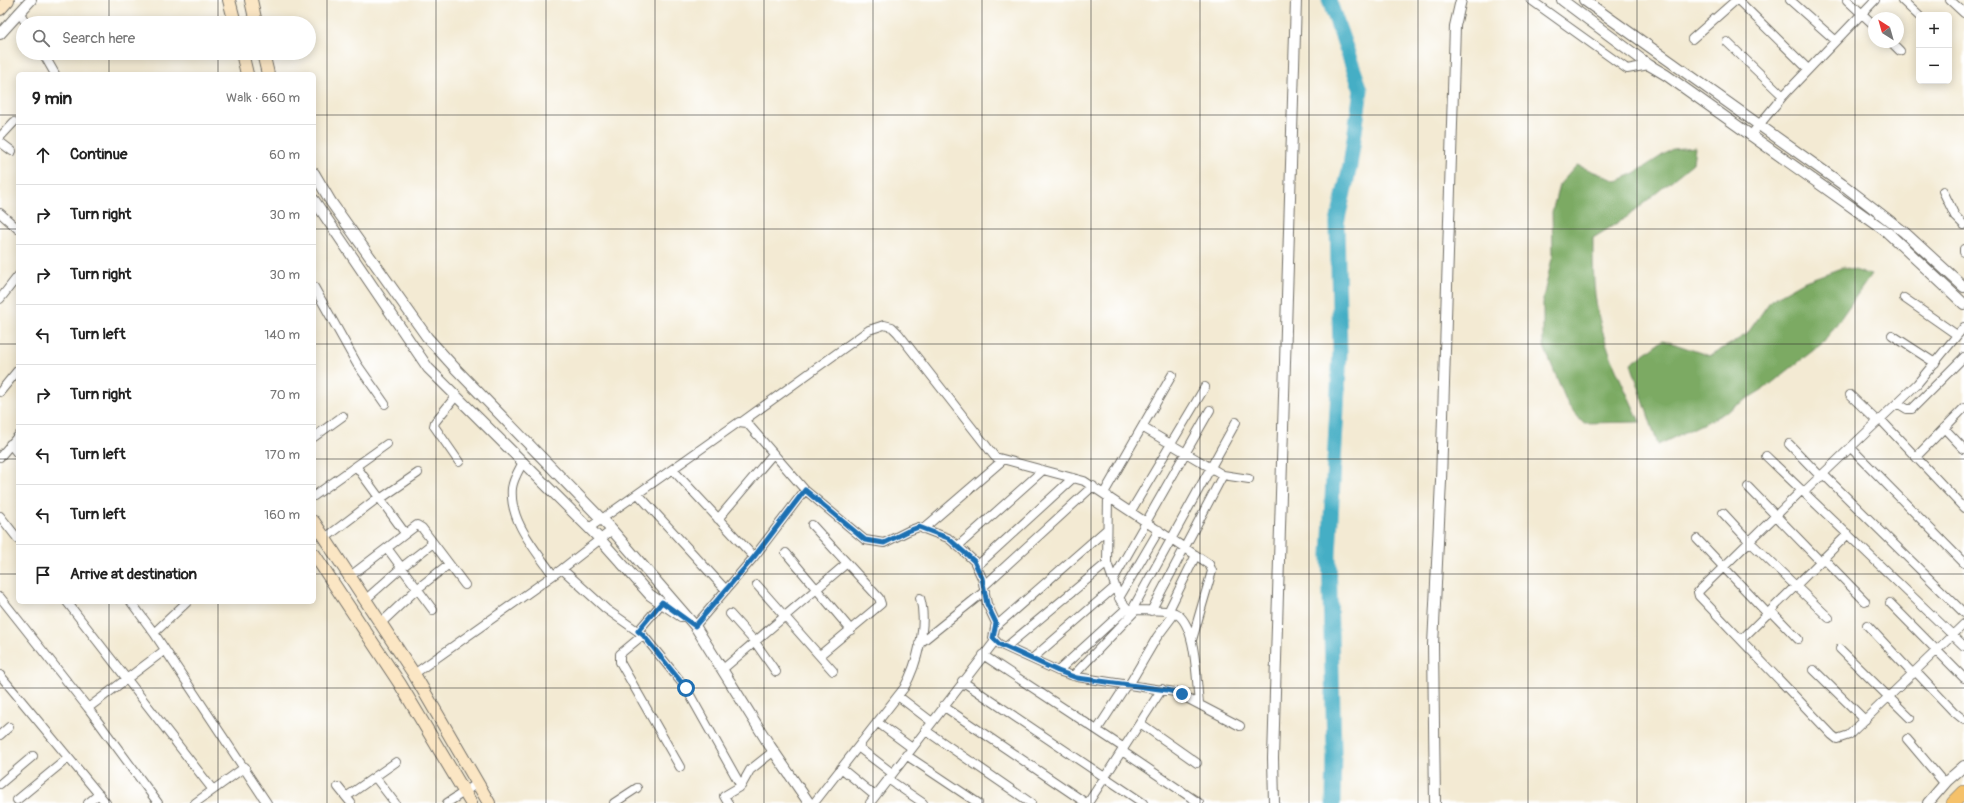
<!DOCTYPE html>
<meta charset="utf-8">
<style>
body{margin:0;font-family:Pangolin,sans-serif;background:#f2f2f2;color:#222}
.controls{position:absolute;right:12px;top:12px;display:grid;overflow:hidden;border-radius:6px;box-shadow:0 2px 10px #0003}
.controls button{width:36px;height:36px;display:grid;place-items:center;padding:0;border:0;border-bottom:1px solid #e0e0e0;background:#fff;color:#222;font:20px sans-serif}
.compass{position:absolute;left:1868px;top:12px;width:36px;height:36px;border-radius:50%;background:#fff;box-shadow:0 2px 10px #0003;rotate:323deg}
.stop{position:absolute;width:12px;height:12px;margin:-9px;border:3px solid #1f6fb2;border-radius:50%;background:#fff}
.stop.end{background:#1f6fb2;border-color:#fff;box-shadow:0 1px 4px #0008}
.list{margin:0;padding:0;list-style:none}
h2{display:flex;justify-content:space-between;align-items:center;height:52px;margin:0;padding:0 16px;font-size:17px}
h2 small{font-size:13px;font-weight:400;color:#767676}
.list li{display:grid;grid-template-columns:26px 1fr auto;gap:12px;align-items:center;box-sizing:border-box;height:60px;padding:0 16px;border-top:1px solid #e0e0e0}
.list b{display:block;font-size:15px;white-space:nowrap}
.list em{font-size:13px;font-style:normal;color:#767676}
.icon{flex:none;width:22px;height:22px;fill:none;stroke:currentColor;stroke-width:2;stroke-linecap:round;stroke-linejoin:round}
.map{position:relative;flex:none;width:1964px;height:803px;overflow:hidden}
.search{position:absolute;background:#fff;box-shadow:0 2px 10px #0003;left:16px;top:16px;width:300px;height:44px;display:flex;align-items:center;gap:10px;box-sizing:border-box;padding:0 14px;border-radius:22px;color:#767676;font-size:15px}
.panel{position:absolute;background:#fff;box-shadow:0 2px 10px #0003;left:16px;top:72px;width:300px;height:532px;border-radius:6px}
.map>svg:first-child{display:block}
.forest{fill:#7baa64;stroke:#536a48}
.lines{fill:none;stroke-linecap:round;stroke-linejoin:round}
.river{stroke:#45aec5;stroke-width:15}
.minor-casing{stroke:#716e66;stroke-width:10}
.tertiary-casing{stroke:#716e66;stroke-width:12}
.secondary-casing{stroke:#716e66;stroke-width:14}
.primary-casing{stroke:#716e66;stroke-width:14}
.minor{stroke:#fff;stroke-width:8}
.tertiary{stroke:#fff;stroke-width:10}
.secondary{stroke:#fbe6c4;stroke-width:12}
.primary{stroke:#f5c16b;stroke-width:13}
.route{stroke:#1f6fb2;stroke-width:5}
.grid{fill:none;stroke:#2b2b2b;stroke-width:1;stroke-opacity:0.55}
</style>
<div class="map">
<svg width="1964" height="803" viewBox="0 0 1964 803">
<rect width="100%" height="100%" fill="#fff"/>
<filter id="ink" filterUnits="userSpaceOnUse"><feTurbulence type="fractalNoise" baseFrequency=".025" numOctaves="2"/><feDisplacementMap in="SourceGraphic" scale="8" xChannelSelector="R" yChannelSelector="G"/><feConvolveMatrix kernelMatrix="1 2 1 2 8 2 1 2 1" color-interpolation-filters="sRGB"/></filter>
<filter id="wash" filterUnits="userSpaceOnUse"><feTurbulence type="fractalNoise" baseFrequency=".012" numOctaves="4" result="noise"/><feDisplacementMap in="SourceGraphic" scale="16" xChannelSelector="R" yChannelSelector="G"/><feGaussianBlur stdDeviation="0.9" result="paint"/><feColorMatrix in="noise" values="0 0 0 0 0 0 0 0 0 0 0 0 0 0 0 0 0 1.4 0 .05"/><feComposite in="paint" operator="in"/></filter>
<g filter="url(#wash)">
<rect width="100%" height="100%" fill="#f3ead3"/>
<path class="forest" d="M1695,147l-2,16 -66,54 -34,21c0,29 0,60 8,88 9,34 25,65 39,96l-57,1 -15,-18 -25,-61v-46l10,-44 -1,-42 7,-27 18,-20 40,16 18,-8 37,-24z
M1844,267l27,8 -47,67 -56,44 -47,29 -63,30 -27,-81 32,-24 47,16 37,-22 24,-34 34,-19z"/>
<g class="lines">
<path class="river" d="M1329,0l32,90 -11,76 -13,57 3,129 -11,203 5,194 -1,54"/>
</g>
</g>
<g filter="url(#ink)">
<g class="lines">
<defs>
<path id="minor" d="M1531,0l96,69 22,-4
M1738,0l70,69
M1790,0l45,40
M1847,0l27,25
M1902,0l17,16
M1950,0l14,13
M19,12l7,11
M1692,39l44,-39
M1727,42l56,54
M1891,42l9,9
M43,53l12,21
M1750,136l33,-40 92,-96
M0,137l14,-15
M0,142l12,9
M1943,191l12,25 9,9
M0,213l18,16
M1964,249v3
M314,287l43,77 28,40
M1904,298l53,37
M0,299l18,-23
M1892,335l43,28
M0,392l18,-22
M1850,395l28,27
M456,396l-21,26 -1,4 25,36
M1897,403l10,6h5l52,-52
M1880,419l84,89
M743,421l126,-91 15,-5 8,2 6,6 97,124 89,24 125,83 3,7 -20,69
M1142,427l81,48 26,4
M1944,428l20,21
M314,437l29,-21
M10,444l8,10
M1789,444l32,33
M1851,448l113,115
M1766,456l198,190
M0,457l18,-21
M1916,457l48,-49
M523,462c-4,8 -10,17 -11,26 -3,33 23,61 41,87
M356,466l49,67
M673,470l81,87
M1823,474l141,139
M1748,487l72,74
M1802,490l-104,102 1,4 133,139 5,4 12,-4 115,-111
M1804,492l113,-108 47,-57
M1104,493l68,-118
M638,494l88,96
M314,496l73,-52
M1108,496l-1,67 13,37 7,8 5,2c11,1 33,-1 43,3 22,10 21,68 24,90
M380,499l38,-26
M1131,511l74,-124
M1723,513l26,28 80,77
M0,516l18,23
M718,519l55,-65
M812,525l67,73 2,6 -61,51
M589,528l150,-106 8,1 58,67 60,50 19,3 24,-12 11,-4 29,11 13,11 13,12 8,17 5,26 9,19 -3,15 6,6 59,27 19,6 98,15 65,34
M923,529l80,-69
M324,539l55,-42
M1697,539l71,75
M958,546l85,-76
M387,548l46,62
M786,553l65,77
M1823,558l42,43
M977,566l96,-88
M562,569l44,40 37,26 43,53 55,98 -17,10 4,7
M349,577l68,-52 5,3 43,57
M1113,580l97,-170
M757,585l76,86
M984,586l109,-100
M0,597l88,111 70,95
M1119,598l40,-68
M365,600l36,-32 32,-25
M67,602l146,188
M131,602l23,31 113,170
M1890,603l74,75
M1132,610l104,-188
M1151,611l72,-136
M1771,611l27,28
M1168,612l28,-57
M730,614l25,28 21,30
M380,624l37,-35 32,-25
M1867,625l46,49
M695,626l59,-69 51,-67
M995,627l111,-97
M638,631l24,-28
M154,633l33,-31
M643,635l-23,19v8l60,105
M1741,640l107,-106
M919,644l66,-53
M1006,647l101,-84
M1840,649l70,69
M983,655l141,93
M1033,658l82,-71
M723,669l124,-106
M1814,670l51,50
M1058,671l69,-63
M1915,671l38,40 11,9
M414,674l148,-105 50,-39
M0,675l106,128
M1073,676l63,-66
M962,681l181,122
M1129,685l28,-48 18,-24
M898,696l34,26
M943,706l143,97
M88,708l77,-58
M877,722l35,26
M1140,723l57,40
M925,730l106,73
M1097,730l30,-46
M0,735l9,-8
M1907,739l38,45
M858,747l34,26
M1122,751l77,52
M906,755l72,48
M841,768l34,28
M375,777l20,26
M888,779l35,24
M0,784l33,-28
M741,786l9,-16 24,-19
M338,787l13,16
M346,797l50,-35
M17,800l51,-42
M88,803l11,-9
M195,803l50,-36
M447,803l31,-20
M614,803l23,-15
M814,803l90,-115c13,-23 24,-64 16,-90
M870,803l125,-162
M1088,803l74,-114"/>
<path id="tertiary" d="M1562,0l87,65 17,10 221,157 77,72
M1584,0l258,184 62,48 60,55
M0,34l31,-34
M314,173l17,29 96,135 28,31 157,162 83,96 75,120 39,57
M314,200l114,168 172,171 50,56 31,21
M1274,803l-1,-45 23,-758
M1435,803l-2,-158 8,-164 14,-455 6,-26
M1928,803l19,-22 17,-15"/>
<path id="secondary" d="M229,0l6,23
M251,0l5,23
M0,9l8,-9
M242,53l5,21
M263,53l5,21
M314,522l100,152 75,129
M314,554l86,130 71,119"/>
<path id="primary" d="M1953,803l11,-11"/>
</defs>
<use href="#minor" class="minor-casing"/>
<use href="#tertiary" class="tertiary-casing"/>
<use href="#secondary" class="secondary-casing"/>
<use href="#primary" class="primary-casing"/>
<use href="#minor" class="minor"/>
<use href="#tertiary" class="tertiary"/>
<use href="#secondary" class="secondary"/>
<use href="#primary" class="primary"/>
</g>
</g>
<g class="lines" filter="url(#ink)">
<path class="route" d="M686,688l-43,-53 -5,-4 24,-29 33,24 59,-69 51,-67 60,50 19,3 24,-12 11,-4 29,11 26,23 8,17 5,26 9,19 -3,15 6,6 59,27 19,7 90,12 15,4"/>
</g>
<path class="grid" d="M109,0v23M218,0v23M327,0v803M436,0v803M546,0v803M655,0v803M764,0v803M873,0v803M982,0v803M1091,0v803M1200,0v803M1309,0v803M1418,0v803M1528,0v803M1637,0v803M1746,0v803M1855,0v803M109,53v21M218,53v21M0,115h18M314,115h1650M0,229h18M314,229h1650M0,344h18M314,344h1650M0,459h18M314,459h1650M0,574h18M314,574h1650M109,602v201M218,602v201M0,688h1964"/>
</svg>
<div class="controls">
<button>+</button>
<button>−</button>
</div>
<svg class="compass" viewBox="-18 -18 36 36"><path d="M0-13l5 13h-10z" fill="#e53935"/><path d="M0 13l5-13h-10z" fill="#767676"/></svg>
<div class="stop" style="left:686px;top:688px"></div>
<div class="stop end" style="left:1182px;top:694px"></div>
<div class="search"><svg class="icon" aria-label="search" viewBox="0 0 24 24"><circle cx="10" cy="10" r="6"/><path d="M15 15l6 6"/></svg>Search here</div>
<section class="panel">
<h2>9 min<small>Walk · 660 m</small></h2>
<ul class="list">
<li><svg class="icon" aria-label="ahead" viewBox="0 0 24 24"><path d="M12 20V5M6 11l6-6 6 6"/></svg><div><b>Continue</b></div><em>60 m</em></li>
<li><svg class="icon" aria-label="right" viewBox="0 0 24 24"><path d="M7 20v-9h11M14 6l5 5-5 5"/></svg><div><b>Turn right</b></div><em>30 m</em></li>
<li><svg class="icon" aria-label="right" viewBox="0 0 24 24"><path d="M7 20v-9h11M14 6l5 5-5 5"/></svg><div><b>Turn right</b></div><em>30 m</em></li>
<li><svg class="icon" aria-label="left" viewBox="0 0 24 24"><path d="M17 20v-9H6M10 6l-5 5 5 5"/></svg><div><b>Turn left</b></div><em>140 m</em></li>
<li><svg class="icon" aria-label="right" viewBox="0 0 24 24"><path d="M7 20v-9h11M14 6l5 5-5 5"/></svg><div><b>Turn right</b></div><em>70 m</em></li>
<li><svg class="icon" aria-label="left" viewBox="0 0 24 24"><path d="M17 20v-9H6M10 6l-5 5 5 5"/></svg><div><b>Turn left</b></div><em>170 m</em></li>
<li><svg class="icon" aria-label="left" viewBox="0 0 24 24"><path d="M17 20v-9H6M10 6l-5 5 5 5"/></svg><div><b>Turn left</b></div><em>160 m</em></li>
<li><svg class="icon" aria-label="arrive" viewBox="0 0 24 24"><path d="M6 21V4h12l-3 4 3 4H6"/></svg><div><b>Arrive at destination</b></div></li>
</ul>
</section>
</div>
